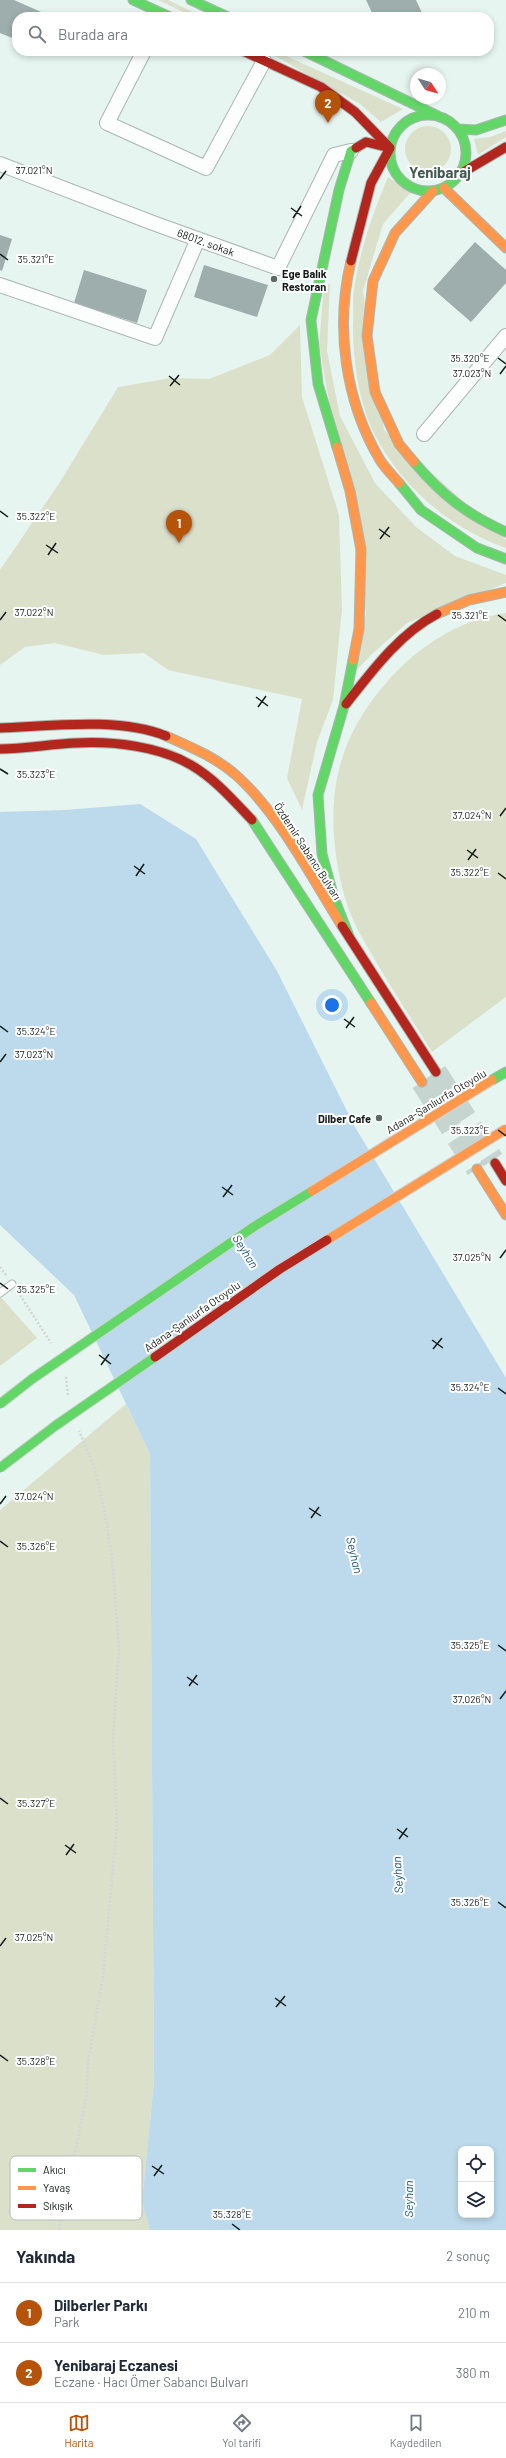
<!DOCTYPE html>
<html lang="tr">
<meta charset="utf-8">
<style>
body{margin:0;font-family:Barlow,sans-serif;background:#f2f2f3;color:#1f2937}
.controls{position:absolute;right:12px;bottom:12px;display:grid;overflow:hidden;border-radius:8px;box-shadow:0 2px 6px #0003}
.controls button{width:36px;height:36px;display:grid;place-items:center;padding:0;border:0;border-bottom:1px solid #e0e1e3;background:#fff;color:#1f2937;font:20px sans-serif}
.compass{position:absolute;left:410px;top:68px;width:36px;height:36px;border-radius:50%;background:#fff;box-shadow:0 2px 6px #0003;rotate:126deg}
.you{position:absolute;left:332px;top:1005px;width:14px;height:14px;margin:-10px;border:3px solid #fff;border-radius:50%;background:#1a73e8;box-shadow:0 0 0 6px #1a73e833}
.badge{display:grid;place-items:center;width:26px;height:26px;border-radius:50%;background:#b45309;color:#fff;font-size:13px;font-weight:700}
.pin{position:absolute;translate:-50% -33px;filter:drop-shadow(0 1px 2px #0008)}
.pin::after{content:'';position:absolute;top:21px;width:14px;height:12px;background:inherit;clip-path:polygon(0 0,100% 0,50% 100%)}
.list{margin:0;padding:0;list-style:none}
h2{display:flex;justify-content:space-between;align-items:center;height:52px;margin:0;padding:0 16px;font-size:17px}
h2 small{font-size:13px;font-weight:400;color:#747a83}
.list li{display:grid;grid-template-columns:26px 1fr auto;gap:12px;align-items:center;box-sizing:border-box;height:60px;padding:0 16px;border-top:1px solid #e0e1e3}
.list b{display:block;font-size:15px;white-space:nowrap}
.list p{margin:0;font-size:13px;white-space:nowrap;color:#747a83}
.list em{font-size:13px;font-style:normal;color:#747a83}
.icon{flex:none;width:22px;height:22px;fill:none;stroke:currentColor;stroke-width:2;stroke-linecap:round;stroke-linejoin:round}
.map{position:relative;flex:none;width:506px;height:2230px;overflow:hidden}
.search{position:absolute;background:#fff;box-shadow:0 2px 6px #0003;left:12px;right:12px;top:12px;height:44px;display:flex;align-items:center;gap:10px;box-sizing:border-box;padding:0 14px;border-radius:16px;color:#747a83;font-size:15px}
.sheet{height:172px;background:#fff}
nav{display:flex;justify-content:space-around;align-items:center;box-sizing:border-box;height:56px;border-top:1px solid #e0e1e3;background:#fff;font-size:11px;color:#747a83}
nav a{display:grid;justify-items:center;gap:2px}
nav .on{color:#b45309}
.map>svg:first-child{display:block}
.green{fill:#dbe0cb}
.water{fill:#bcdaec;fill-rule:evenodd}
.building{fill:#9eaead}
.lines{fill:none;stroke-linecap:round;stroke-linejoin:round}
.primary-tunnel{stroke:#c7d5d0;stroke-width:22;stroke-dasharray:22 11;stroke-linecap:butt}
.lane-casing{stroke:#abb6b2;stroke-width:9}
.street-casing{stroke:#abb6b2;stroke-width:16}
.fast-casing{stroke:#abb6b2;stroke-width:11}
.slow-casing{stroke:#abb6b2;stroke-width:11}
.jam-casing{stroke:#abb6b2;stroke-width:11}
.path{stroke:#d2d6d5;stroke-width:2.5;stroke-dasharray:2 2;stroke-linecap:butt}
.lane{stroke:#fbfefd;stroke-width:7}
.street{stroke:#fbfefd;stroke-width:14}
.fast{stroke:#63d668;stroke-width:9}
.slow{stroke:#ff974d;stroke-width:9}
.jam{stroke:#b3261e;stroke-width:9}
.fast-bridge-casing{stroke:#ccd2d0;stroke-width:11;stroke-linecap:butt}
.slow-bridge-casing{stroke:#ccd2d0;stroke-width:11;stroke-linecap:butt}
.jam-bridge-casing{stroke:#ccd2d0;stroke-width:11;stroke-linecap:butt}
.fast-bridge{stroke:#63d668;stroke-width:9}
.slow-bridge{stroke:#ff974d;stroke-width:9}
.jam-bridge{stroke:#b3261e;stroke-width:9}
.ticks{fill:none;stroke:#141d1a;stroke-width:1.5}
.poi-dot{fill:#5e6965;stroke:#fff;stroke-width:1.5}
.labels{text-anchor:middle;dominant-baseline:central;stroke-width:4;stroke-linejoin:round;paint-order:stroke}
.street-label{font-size:11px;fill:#141d1a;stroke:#fff}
.poi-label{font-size:11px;font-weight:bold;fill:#141d1a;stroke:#fff;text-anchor:start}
.water-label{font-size:12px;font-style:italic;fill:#1a567b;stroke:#fff}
.district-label{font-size:15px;font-weight:bold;fill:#455a53;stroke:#fff}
.key{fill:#fff;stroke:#b8bbba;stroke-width:1}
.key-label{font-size:11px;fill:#141d1a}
.ticks-label{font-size:10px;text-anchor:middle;fill:#141d1a;stroke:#fff;stroke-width:4;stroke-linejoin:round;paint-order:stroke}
</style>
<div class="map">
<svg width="506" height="2230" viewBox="0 0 506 2230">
<rect width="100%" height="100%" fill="#e7f5f0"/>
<path class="green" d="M158,0h10l35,17h-9z
M266,51h9l128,58 -22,13 -21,-18z
M405 149a23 23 0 1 1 46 0a23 23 0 1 1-46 0Z
M506,131v6l-28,18 -4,-16 16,-2z
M388,177l23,15 -28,32 -20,67 21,139 122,110v8c-55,-19 -106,-62 -132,-115 -16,-33 -21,-73 -21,-109 1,-11 -1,-23 1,-34 5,-38 19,-77 34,-113z
M330,284l-3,67 13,65 35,67 41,44 39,29 51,19v8l-99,40 -36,32 -16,17 11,-60 -47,-268 5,-58z
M300,325l2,72 37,118 3,94 -9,91 -16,42 -15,68 -15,-32 15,-79 -134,-29 -24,-17 -40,2 -49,-12 -30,4 -25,18v-95l60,-88 58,-95 53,-9 38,1 61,-24z
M506,613v384l-74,55c-24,-39 -50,-78 -72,-118 -12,-22 -19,-47 -23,-72 -11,-70 2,-125 49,-179 31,-36 72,-63 120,-70z
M0,1296l37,42 -37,28z
M126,1404l24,50 4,627 -12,121 8,28h-150v-720z"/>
<path class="water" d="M140,804l56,35 81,132 78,156 151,251v852h-356l-8,-28 12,-121 -4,-627 -76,-159 -74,-70v-413l65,-2zM461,2149h30v66h-30z"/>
<path class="building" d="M0,0h14l34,15 -1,2h-30v23l-17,-7z
M366,0h50l7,15 -49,2z
M0,235l12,4 -10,32 -2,-1z
M475,242l31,28v13l-35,39 -38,-33z
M204,265l64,20 -11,32 -63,-20z
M84,270l63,20 -10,33 -63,-20z"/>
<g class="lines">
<path class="primary-tunnel" d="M436,1072l57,88
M422,1082l55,87"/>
<defs>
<path id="lane" d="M0,1293l12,-9"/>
<path id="street" d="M144,51l-37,72 99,45 58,-107
M0,164l153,59 125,45 56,-113 17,-4
M0,285l155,53 43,-99
M424,434l82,-98"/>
<path id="fast" d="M133,0l37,17
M191,0l37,17
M304,51l134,65
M390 153a38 38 0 1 1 76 0a38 38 0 1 1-76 0Z
M458,129l18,1 30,-10
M337,447l-19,-63 -7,-64 28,-130 12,-39 5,-3
M414,462c28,33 52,52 92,70
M399,483l22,27 56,38 29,11
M252,820l119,183
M349,936l-15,-38 -12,-44 -4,-59 26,-89 9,-46
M492,1080l14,-8"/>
<path id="slow" d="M444,188l62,60
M351,261c-16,66 -6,140 29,199 5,8 13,16 19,23
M337,447l13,44 11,58 -2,80 -6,31
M414,462l-15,-18 -24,-52 -8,-56 6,-55 22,-48 38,-42
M437,614l32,-14 37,-8
M166,736c25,11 51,22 71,40 42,38 75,102 105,150
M371,1003l51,79
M477,1169l29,46"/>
<path id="jam" d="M243,51l78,36 34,25 35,36
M460,174l46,-27
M351,261l20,-78 19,-35 -24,-6 -10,6
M346,704c26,-33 53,-70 91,-90
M0,728c51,-2 118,-11 166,8
M0,749c25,0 50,-5 76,-6 36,-2 83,3 115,22 24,14 42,35 61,55
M342,926l94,146
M495,1163l11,18"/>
</defs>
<use href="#lane" class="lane-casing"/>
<use href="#street" class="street-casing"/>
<use href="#fast" class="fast-casing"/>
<use href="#slow" class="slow-casing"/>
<use href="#jam" class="jam-casing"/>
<path class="path" d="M0,1267l6,8
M18,1292l33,51
M66,1377l2,19
M59,2230l27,-131 2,-36 15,-87 14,-153 -4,-86 6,-88 -7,-91 -7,-45 -10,-44 -16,-38"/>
<use href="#lane" class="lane"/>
<use href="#street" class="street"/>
<use href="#fast" class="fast"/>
<use href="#slow" class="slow"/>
<use href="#jam" class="jam"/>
<defs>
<path id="fast-bridge" d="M0,1404l32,-25 223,-153 57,-35
M0,1468l55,-42 100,-69"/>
<path id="slow-bridge" d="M312,1191l180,-111
M327,1240l179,-111"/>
<path id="jam-bridge" d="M155,1357l125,-88 47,-29"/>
</defs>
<use href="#fast-bridge" class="fast-bridge-casing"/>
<use href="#slow-bridge" class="slow-bridge-casing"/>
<use href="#jam-bridge" class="jam-bridge-casing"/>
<use href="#fast-bridge" class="fast-bridge"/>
<use href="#slow-bridge" class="slow-bridge"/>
<use href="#jam-bridge" class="jam-bridge"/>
</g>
<path class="ticks" d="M0,179l6,-8M291,208l11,8M293,218l8,-12M0,254l8,6M498,358l8,6M500,374l6,-8M169,376l11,9M170,386l9,-11M0,511l8,6M379,529l11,8M380,539l9,-12M46,545l12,8M48,555l8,-12M498,615l8,6M0,620l6,-8M256,697l12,9M258,707l8,-11M0,769l8,5M500,816l6,-8M467,850l11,8M468,860l8,-11M134,866l11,8M498,873l8,6M136,876l8,-12M344,1019l11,8M0,1026l8,6M346,1028l8,-11M0,1062l6,-8M498,1130l8,6M222,1187l11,8M223,1197l9,-12M500,1258l6,-8M0,1283l8,6M432,1340l11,8M433,1349l9,-11M99,1355l12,9M101,1365l8,-11M498,1388l8,6M0,1504l6,-8M309,1508l12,8M311,1518l8,-11M0,1541l8,6M498,1645l8,6M187,1677l11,8M189,1686l8,-11M500,1699l6,-8M0,1798l8,6M397,1829l11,8M399,1839l8,-11M65,1845l11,8M66,1855l8,-11M498,1902l8,6M0,1946l6,-8M275,1998l11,8M276,2007l9,-11M0,2055l8,6M152,2166l12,8M154,2176l8,-11M232,2224l8,6"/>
<g class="poi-dot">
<circle cx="274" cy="279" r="4"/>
<circle cx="379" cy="1118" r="4"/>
</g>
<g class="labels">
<g class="street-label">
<text transform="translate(206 242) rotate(20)">68012. sokak</text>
<text transform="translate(308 851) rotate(57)">Özdemir Sabancı Bulvarı</text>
<text transform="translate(436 1101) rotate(-31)">Adana-Şanlıurfa Otoyolu</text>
<text transform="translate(192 1316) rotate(-35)">Adana-Şanlıurfa Otoyolu</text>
</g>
<g class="poi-label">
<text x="282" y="273">Ege Balık<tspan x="282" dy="13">Restoran</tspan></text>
<text x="371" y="1118" text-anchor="end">Dilber Cafe</text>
</g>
<g class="water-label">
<text transform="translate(246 1251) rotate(58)">Seyhan</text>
<text transform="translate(355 1555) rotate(77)">Seyhan</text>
<text transform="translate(397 1875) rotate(-94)">Seyhan</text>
<text transform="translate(408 2199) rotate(-90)">Seyhan</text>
</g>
<g class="district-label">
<text x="440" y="172">Yenibaraj</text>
</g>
</g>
<rect x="10" y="2156" width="132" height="64" rx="6" class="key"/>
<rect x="18" y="2168" width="18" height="4" fill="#63d668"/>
<rect x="18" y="2186" width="18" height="4" fill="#ff974d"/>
<rect x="18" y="2204" width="18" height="4" fill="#b3261e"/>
<g class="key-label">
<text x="43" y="2174">Akıcı</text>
<text x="43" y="2192">Yavaş</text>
<text x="43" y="2210">Sıkışık</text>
</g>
<g class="ticks-label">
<text x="34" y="174">37.021°N</text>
<text x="36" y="263">35.321°E</text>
<text x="470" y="362">35.320°E</text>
<text x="472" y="377">37.023°N</text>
<text x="36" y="520">35.322°E</text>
<text x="34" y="616">37.022°N</text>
<text x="470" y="619">35.321°E</text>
<text x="36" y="778">35.323°E</text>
<text x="472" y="819">37.024°N</text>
<text x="470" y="876">35.322°E</text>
<text x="36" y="1035">35.324°E</text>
<text x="34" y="1058">37.023°N</text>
<text x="470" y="1134">35.323°E</text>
<text x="472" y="1261">37.025°N</text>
<text x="36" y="1293">35.325°E</text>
<text x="470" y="1391">35.324°E</text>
<text x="34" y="1500">37.024°N</text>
<text x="36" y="1550">35.326°E</text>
<text x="470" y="1649">35.325°E</text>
<text x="472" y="1703">37.026°N</text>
<text x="36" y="1807">35.327°E</text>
<text x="470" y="1906">35.326°E</text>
<text x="34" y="1941">37.025°N</text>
<text x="36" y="2065">35.328°E</text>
<text x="232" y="2218">35.328°E</text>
</g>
</svg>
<div class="controls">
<button><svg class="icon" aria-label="locate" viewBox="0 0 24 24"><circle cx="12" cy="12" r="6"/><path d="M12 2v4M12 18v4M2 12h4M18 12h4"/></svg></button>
<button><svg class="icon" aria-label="layers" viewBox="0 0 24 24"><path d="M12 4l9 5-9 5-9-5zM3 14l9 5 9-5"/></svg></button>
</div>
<svg class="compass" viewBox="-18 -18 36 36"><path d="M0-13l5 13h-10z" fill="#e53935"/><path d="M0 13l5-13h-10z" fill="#747a83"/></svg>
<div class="you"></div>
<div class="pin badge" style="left:179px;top:543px">1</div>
<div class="pin badge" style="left:328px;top:123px">2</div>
<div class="search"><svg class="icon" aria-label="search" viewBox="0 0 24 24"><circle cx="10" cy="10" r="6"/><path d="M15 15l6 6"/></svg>Burada ara</div>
</div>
<section class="sheet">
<h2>Yakında<small>2 sonuç</small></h2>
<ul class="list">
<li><span class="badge">1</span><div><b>Dilberler Parkı</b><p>Park</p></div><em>210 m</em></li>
<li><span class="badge">2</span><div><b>Yenibaraj Eczanesi</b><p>Eczane · Hacı Ömer Sabancı Bulvarı</p></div><em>380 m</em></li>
</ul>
</section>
<nav>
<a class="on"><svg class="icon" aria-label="map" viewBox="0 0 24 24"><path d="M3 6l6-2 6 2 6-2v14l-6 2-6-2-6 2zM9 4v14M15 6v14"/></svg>Harita</a>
<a><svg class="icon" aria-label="directions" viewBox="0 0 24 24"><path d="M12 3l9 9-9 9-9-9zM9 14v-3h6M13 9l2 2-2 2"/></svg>Yol tarifi</a>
<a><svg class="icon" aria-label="saved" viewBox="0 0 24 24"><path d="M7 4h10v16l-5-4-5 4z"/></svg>Kaydedilen</a>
</nav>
